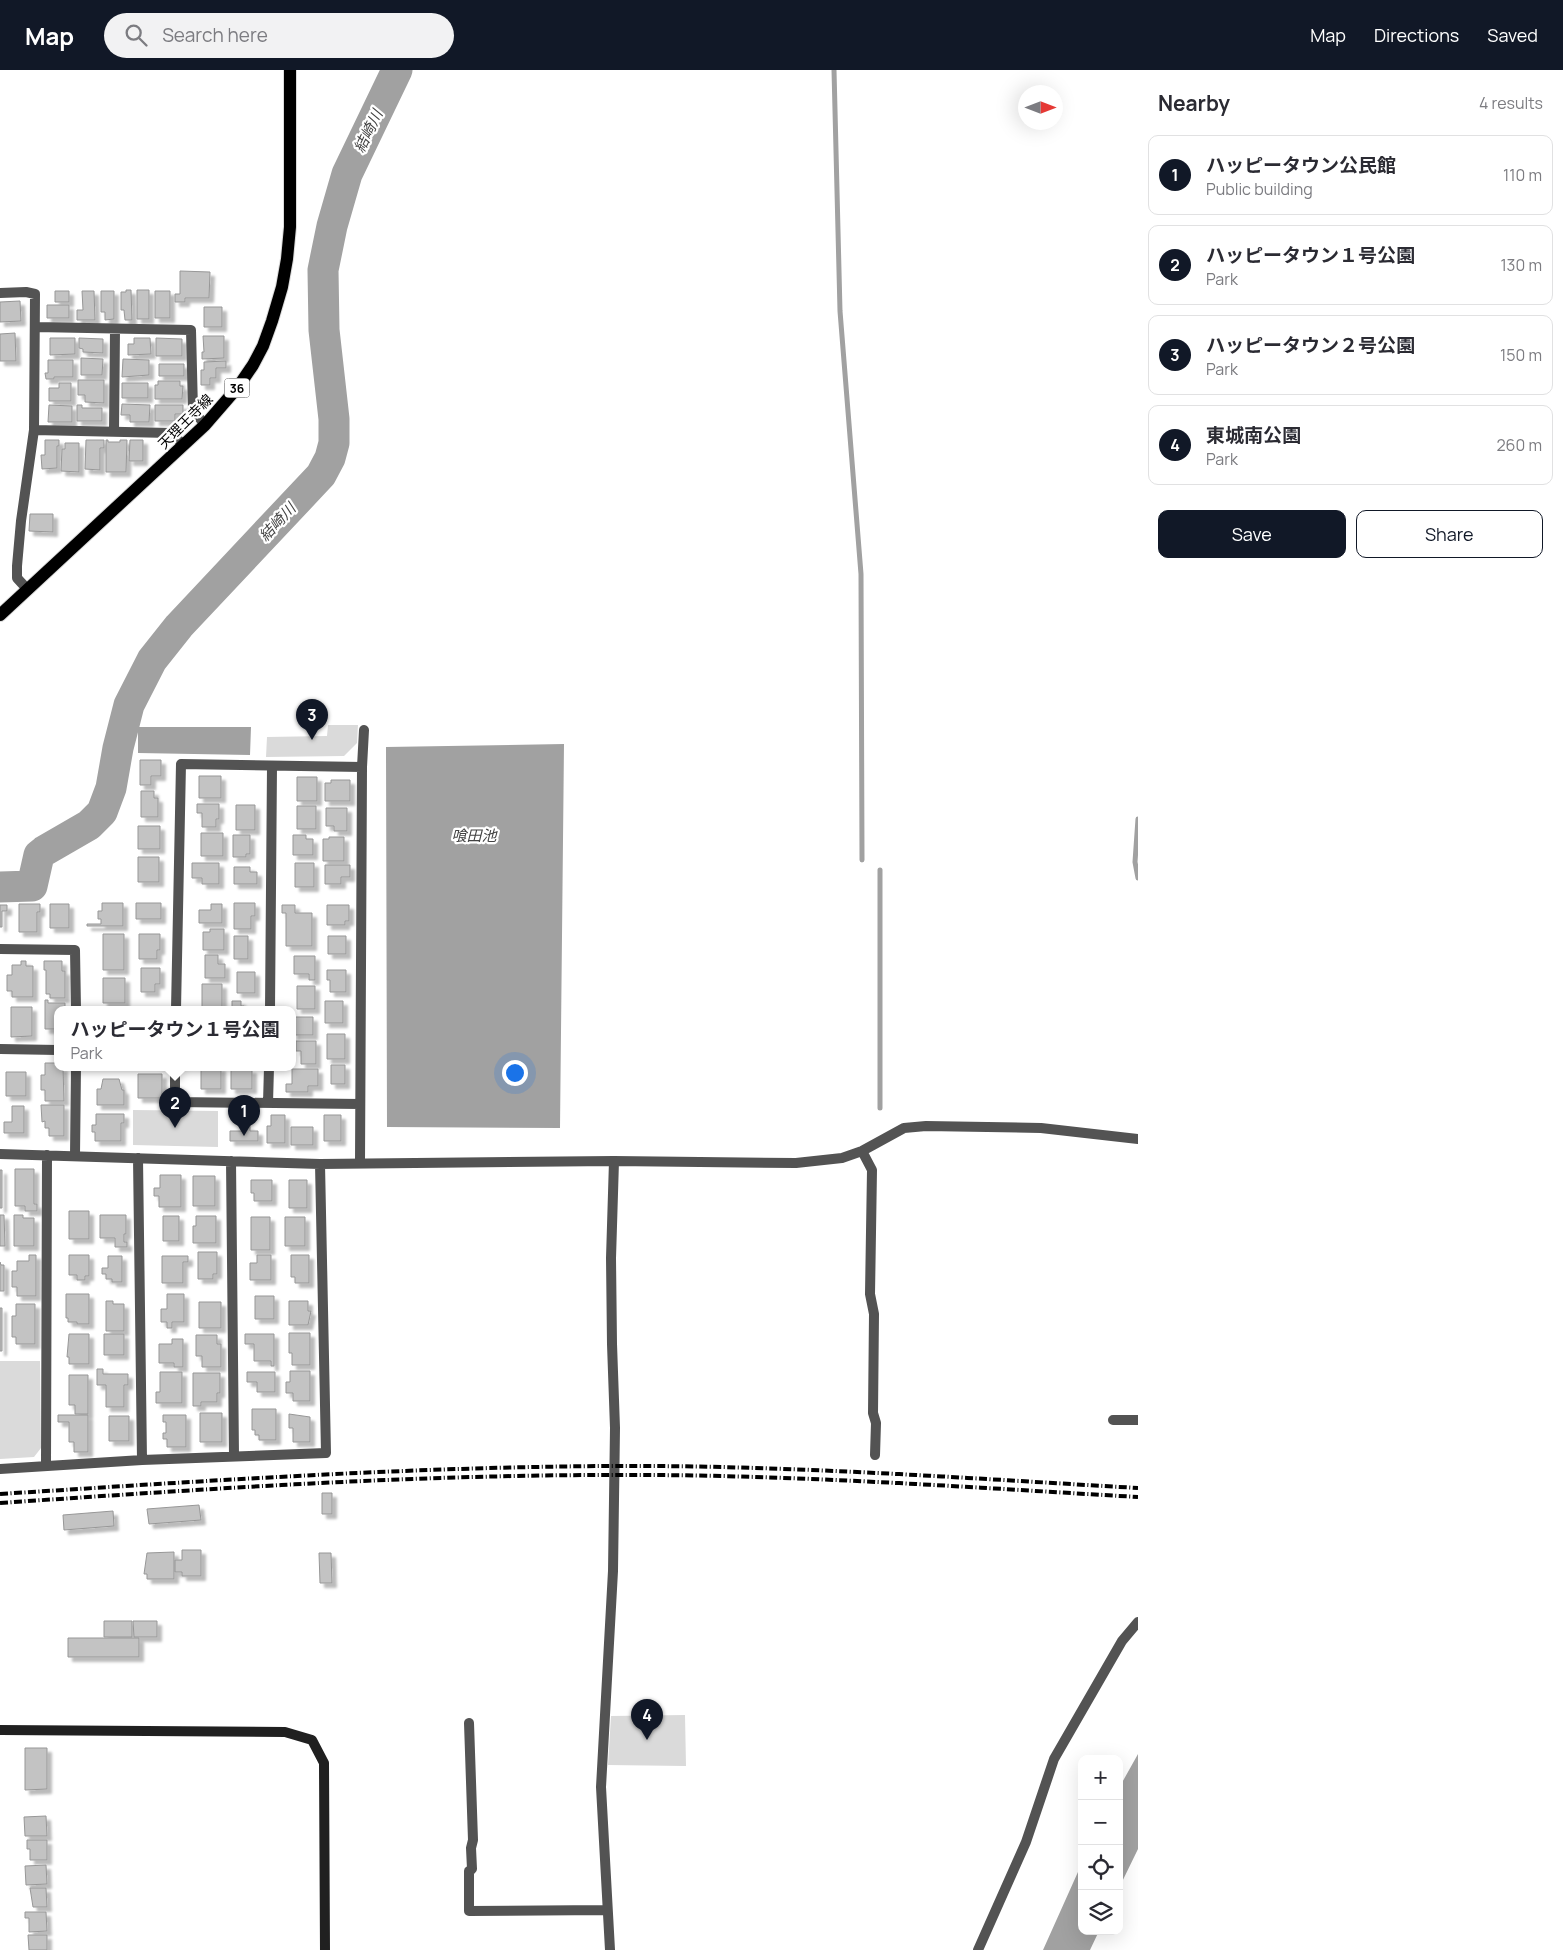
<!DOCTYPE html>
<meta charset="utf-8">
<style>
body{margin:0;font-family:Manrope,"Noto Sans JP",sans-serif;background:#f2f2f3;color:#2b2b33}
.controls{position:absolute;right:15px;bottom:15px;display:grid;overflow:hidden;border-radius:10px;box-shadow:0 5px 20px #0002}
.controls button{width:45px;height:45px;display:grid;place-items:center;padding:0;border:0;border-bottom:1px solid #e1e1e2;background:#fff;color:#2b2b33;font:25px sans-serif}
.compass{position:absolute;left:1018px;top:15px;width:45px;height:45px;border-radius:50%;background:#fff;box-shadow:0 5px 20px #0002;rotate:90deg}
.you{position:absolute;left:514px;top:1002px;width:18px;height:18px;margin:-12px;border:4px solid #fff;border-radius:50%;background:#1a73e8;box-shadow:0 0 0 8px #1a73e833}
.badge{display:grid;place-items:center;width:32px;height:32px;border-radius:50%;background:#111827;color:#fff;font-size:16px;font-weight:700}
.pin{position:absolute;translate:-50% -41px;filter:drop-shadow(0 1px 2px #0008)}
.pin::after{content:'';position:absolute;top:26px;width:18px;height:15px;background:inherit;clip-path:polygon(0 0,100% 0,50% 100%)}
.popup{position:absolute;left:54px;top:936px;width:242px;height:65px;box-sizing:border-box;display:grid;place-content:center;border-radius:10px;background:#fff;filter:drop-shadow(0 1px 4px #0005);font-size:16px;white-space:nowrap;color:#7c7c81}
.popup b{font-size:19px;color:#2b2b33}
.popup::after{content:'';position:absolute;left:50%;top:100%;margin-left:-10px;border:10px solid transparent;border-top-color:#fff}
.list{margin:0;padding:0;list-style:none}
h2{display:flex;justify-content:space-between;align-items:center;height:65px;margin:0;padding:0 20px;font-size:21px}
h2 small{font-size:16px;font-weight:400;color:#7c7c81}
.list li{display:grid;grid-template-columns:32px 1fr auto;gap:15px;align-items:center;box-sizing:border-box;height:80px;margin:0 10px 10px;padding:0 10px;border:1px solid #e1e1e2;border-radius:10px}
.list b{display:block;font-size:19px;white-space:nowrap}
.list p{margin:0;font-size:16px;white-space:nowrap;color:#7c7c81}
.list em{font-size:16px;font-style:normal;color:#7c7c81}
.actions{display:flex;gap:10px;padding:15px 20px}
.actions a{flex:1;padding:11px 0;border:1px solid #111827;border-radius:10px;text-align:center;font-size:18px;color:#111827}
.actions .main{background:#111827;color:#fff}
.icon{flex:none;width:28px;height:28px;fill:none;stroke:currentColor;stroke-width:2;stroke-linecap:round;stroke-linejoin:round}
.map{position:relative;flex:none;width:1138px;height:1880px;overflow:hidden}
header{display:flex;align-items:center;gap:30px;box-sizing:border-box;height:70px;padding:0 25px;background:#111827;color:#fff}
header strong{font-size:24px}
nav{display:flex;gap:28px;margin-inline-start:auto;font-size:18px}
.search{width:350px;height:45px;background:#f2f2f3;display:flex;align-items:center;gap:12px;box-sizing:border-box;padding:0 18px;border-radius:28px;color:#7c7c81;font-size:19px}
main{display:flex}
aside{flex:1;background:#fff}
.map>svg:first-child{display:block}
.green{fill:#dadada}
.water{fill:#a1a1a1}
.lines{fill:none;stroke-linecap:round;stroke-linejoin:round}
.stream{stroke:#a1a1a1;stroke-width:5}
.river{stroke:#a1a1a1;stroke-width:31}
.building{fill:#c3c3c3;stroke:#979797;filter:url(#shadow)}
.primary-casing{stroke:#dbdbdb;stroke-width:14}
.street{stroke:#535353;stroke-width:10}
.secondary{stroke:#202020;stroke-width:10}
.primary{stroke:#000;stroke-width:12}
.rail{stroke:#000;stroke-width:4;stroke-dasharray:8 2.5 1 2.5;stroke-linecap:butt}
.labels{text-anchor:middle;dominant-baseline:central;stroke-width:4.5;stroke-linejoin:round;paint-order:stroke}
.shield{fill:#fff;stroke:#4c4c4c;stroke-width:1}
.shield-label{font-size:12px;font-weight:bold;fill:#000}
.street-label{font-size:14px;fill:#000;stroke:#fff}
.water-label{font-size:15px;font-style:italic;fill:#424242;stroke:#fff}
</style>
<header>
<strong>Map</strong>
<div class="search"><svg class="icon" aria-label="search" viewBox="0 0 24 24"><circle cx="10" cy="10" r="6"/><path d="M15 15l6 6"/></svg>Search here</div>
<nav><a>Map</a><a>Directions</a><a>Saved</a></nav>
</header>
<main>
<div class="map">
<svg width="1138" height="1880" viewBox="0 0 1138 1880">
<defs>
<filter id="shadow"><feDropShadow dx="4.5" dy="4.5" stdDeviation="1" flood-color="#0004"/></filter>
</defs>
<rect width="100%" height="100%" fill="#fff"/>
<path class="green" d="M328,655h30l-1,18 -13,13 -78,1 1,-20 60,-1z
M133,1040l85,1v36l-85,-2z
M0,1291h40l1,87 -7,9 -34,2z
M685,1645l1,51 -78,-1 3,-49z"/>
<path class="water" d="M138,657h113l-1,28 -112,-2z
M564,674l-4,384 -173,-1 -1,-380z
M1138,1684v95l-19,39v-100z
M1082,1793v68h17l-9,19h-47z"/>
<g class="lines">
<path class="stream" d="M834,0l6,241 21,263 1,286
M1138,749l-3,43 3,16
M880,800v238"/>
<path class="river" d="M0,817l32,-1 7,-31 5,-4 45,-26 13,-13 9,-24 7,-40 11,-43 23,-45 27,-34 142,-151 9,-17 4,-15v-24l-10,-89 -1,-60 9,-44 15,-52 50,-104"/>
</g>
<path class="building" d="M180,201l30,1 -1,26h-24v4h-10v-8h5z
M126,220h5l1,30h-7l-1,-10h-3v-18h5z
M137,220h12v29h-12z
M55,221h14v11h-14z
M82,221h12l1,29h-18v-10h6z
M101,221h13v28l-9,1v-8h-4z
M155,221h15v27h-15z
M20,231l1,20 -21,1v-20z
M47,235h22v13h-22z
M204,237h18v20h-18z
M15,263l1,28h-16v-27z
M203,266h21v22l-22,1v-7h2z
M50,268h25v16l-25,1z
M79,268l24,1v14l-20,-1v-3l-4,-1z
M134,268h16l1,16 -23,1v-11h6z
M156,268l26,1v17h-26z
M81,288l22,1 -1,16h-21z
M123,289l26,1v15l-27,2z
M48,290h25v17h-19v2h-8l-1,-6h3z
M226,291v7h-10v10h-6v7h-9v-15h3v-8z
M159,294h25v12h-25z
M78,310h26v23l-19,-1v-7h-7z
M158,311h22v5h3l-1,13h-27v-14h3z
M59,313h12v18h-22v-13h10z
M122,313h26v15h-26z
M122,334l28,1 -1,17h-19v-7h-9z
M49,335l23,1v16h-24z
M77,335h5v3h20v13h-25z
M155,335h28v9h-8v7h-20z
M45,370h14v6h-2v22l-15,1 -1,-14h4z
M86,370h18v8h-4v22l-15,-1z
M106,370h2v2h12v-2h7l-1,32h-20z
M130,370h13v21h-14z
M65,373h14v29l-18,-1 1,-22h3z
M30,444h23v18l-24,-1z
M140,690h21v16h-10v9h-11z
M199,706h22v22h-22z
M297,707h20v24h-20z
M331,710h19v21h-25v-18h6z
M141,721h13v7h4v19h-17z
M197,734h22v15h-3v8h-14v-14h-5z
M236,735h19v25h-19z
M297,736h19v23h-19z
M326,738h21v23h-13v-5h-8z
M138,756h22v23h-22z
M201,763h22v23h-22z
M233,765h17v19h-4v3h-13z
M293,765h13v4h7v16h-20z
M329,767h15v24h-21v-22h6z
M138,787h21v25h-21z
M192,793h27v21h-17v-6h-10z
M295,793h19v24h-19z
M325,795h25v12h-9v7h-16z
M234,797h16v5h7v12h-23z
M102,833h21v23h-36v-2h14v-5h-3v-8h4z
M136,833h25v16h-25z
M234,833h21v13h-4v13h-17z
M19,834h21v8h-3v20h-18z
M50,834h19v24h-19z
M211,834h11v19h-23v-13h12z
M0,835h7v6h-5v16h-2z
M282,835h13v8h17v33h-26v-33h-4z
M327,835h22v16h-4v4h-18z
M210,859h14v21h-21v-18h7z
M103,864h21v36h-21z
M139,864h21v16h-3v9h-18z
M234,866h14v23h-14z
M328,866h18v18h-18z
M205,885h13v9h7v14h-20z
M294,886h21v24h-6v-6h-15z
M21,891h5v5h7v31h-21v-6h-5v-16h5v-10h9z
M44,891h18v10h3v27h-15v-4h-4v-24h-2z
M141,898h19v16h-5v8h-14z
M327,900h19v22h-16v-12h-3z
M237,902h18v21h-18z
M103,908h22v25h-22z
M202,914h20v23h-20z
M297,916h18v23h-18z
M45,930h3v3h17v6h-7v20h-13z
M232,931h9v5h3v3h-12z
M325,931h18v22h-18z
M11,937h21v29l-21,1z
M293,947h20v18h-20z
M327,964h18v25h-18z
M296,971h20v23h-15v-13h-5z
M45,993h13v4h5l1,34h-19v-11h-4v-15h4z
M331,995h14v19h-14z
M201,997h20v22h-20z
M231,999h21v20h-21z
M292,999h26v17h-10v6h-22v-8h6z
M6,1002h20v24h-20z
M138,1004h24v24h-24z
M103,1009h16l3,11h2v15h-27v-16h4z
M41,1035h23v31h-15v-8h-4v-7l-3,1z
M12,1036h12v27h-20v-11h8z
M96,1044h28v9h-3v18h-26v-9h-3v-7h4z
M271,1045h14v28h-18v-17h4z
M324,1045h17v26h-17z
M242,1056h8v5h8v10h-28v-10h12z
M291,1057h22v18h-22z
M15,1099h19v35h3v7h-12v-5h-10z
M0,1100h2v38h-2z
M160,1105h21v32h-22v-11h-5v-8h6z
M193,1106h22v30h-22z
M251,1110h21v21h-18v-8h-3z
M289,1110h18v28h-18z
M69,1141h20v28h-20z
M0,1145h4l1,31h-5z
M14,1145h9v3h11v28h-20z
M100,1145h26v19h-2v8h3v5h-12v-9h-15z
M163,1146h16v25h-16z
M196,1146h20v27h-23v-17h3z
M251,1147h19v33h-19z
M285,1147h20v29h-20z
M198,1182h19v22h-4v5h-15z
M29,1185h7v41h-19v-9h-5v-16h5v-10h12z
M69,1185h20v21h-4v4h-8v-5h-8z
M257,1185h14v25h-21v-17h7z
M291,1185h18v28h-14v-6h-4z
M108,1186h14v26h-10v-3h-6v-5h-4v-6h6z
M162,1186h26v6h-5v21h-21z
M0,1192l1,3h3v26h-4z
M66,1224h23v30h-12v-2h-9v-4h-2z
M167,1224h17v28h-12v6h-5v-6h-6v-13h6z
M255,1226h19v23h-19z
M106,1231h7v3h11v27h-18z
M289,1231h19v10h3l-3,14h-19z
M199,1232h22v26h-22z
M16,1234h19v40h-19v-7h-4v-21h4z
M0,1238h2v43h-2z
M289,1263h21v32h-18v-12h-3z
M69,1264h20v30h-20v-7h-2z
M104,1264h20v21h-20z
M245,1264h29v32h-3v-5h-17v-17h-9z
M196,1265h21v9h4v23h-19v-11h-6z
M172,1269h11v28h-9v-4h-15v-19h13z
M97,1299h6v5h25v11h-4v22h-18v-22h-9z
M290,1301h20v30h-17v-8h-7v-11h4z
M160,1302h22v31h-26v-11h4z
M247,1302h28v20h-18v-10h-10z
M193,1303h27v20h-3v9h-16v4h-8z
M69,1305h19v39h-13v-9h-6z
M252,1339h24v31h-17v-5h-4v-5h-3z
M200,1343h22v29h-22z
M289,1344l21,3v25h-17v-14h-4z
M58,1345h30v37h-14v-10h-5v-20h-11z
M163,1345h23v32h-19v-8h-4v-6h3v-11h-3z
M109,1346h20v25h-20z
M322,1423h10v21h-10z
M199,1435l2,15 -52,4 -2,-15z
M113,1441l1,15 -50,4 -1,-15z
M182,1480h19v26h-19v-4h-7v-12h7z
M174,1482v27h-27v-5h-3l3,-21z
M319,1483h12l1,30h-12z
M104,1551h28v16h-28z
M133,1551h24v16h-23z
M68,1568h71v19h-71z
M25,1678h22v41l-22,1z
M46,1746l1,20h-22l-1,-19z
M27,1770h20v20h-17v-11h-3z
M46,1795l1,19 -21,1 -1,-19z
M30,1818h16l1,19h-14z
M25,1842h21l1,19 -18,1v-14h-4z
M28,1865h19v15h-18z"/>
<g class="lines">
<defs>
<path id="primary" d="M0,545l205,-190 33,-38 15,-22 10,-19 9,-25 10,-34 5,-28 3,-32v-157"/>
</defs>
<use href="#primary" class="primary-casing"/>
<path class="street" d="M0,223l26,-1 9,2 -1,136 -13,91 -4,45v12l11,12
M36,257l155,3 2,80 12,15
M34,360l136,3 14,12
M114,361l1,-101
M0,879l75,1 1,59
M176,939l5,-245 181,3
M270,939l2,-243
M0,979l58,1
M175,997v35l185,2
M268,1033l1,-36
M862,1081l10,19 -2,124 4,20 -1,99 3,10 -1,32
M0,1084l320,10 294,-3 182,2 46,-5 20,-7 42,-23 22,-2 115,2 97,11
M75,1085l1,-88
M138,1088l4,302
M231,1091l3,295
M360,1093l2,-396 2,-37
M1113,1350h25
M46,1396l1,-311
M0,1399l142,-9 184,-7 -6,-289
M469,1653l4,117 -2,8 1,21 -3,2v40l138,-1
M610,1880l-9,-163 12,-216 2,-143 -3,-84 -1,-86 3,-97
M978,1880l48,-108 28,-83 68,-118 16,-19"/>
<path class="secondary" d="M0,1660l285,2 27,8 12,23 1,187"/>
<use href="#primary" class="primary"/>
<path class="rail" d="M0,1424c204,-13 407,-27 612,-28 175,-1 351,12 526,22
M0,1433c204,-14 407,-28 612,-28 175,-1 351,12 526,22"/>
</g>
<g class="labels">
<rect class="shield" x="224.5" y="308.5" width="25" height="19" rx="4"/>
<g class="shield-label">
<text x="237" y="318">36</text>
</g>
<g class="street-label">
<text transform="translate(185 351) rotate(-45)">天理王寺線</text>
</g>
<g class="water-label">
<text transform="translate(368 61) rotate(-64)">結崎川</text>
<text transform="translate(277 452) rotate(-47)">結崎川</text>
<text x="474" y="765">喰田池</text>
</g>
</g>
</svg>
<div class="controls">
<button>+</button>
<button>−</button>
<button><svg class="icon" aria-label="locate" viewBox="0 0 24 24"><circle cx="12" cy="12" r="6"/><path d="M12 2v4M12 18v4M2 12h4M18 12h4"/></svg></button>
<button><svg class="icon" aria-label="layers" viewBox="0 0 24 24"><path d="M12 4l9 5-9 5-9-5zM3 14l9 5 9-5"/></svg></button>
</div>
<svg class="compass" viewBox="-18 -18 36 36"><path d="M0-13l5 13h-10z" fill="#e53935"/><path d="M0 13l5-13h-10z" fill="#7c7c81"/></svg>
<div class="you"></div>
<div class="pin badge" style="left:244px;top:1066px">1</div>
<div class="pin badge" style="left:175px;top:1058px">2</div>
<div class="popup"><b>ハッピータウン１号公園</b>Park</div>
<div class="pin badge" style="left:312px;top:670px">3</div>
<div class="pin badge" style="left:647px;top:1670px">4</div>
</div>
<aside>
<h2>Nearby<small>4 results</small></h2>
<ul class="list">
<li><span class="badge">1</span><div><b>ハッピータウン公民館</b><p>Public building</p></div><em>110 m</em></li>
<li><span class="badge">2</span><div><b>ハッピータウン１号公園</b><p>Park</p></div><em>130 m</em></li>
<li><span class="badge">3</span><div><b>ハッピータウン２号公園</b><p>Park</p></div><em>150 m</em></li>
<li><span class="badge">4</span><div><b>東城南公園</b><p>Park</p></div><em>260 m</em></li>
</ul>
<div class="actions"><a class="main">Save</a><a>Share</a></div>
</aside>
</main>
